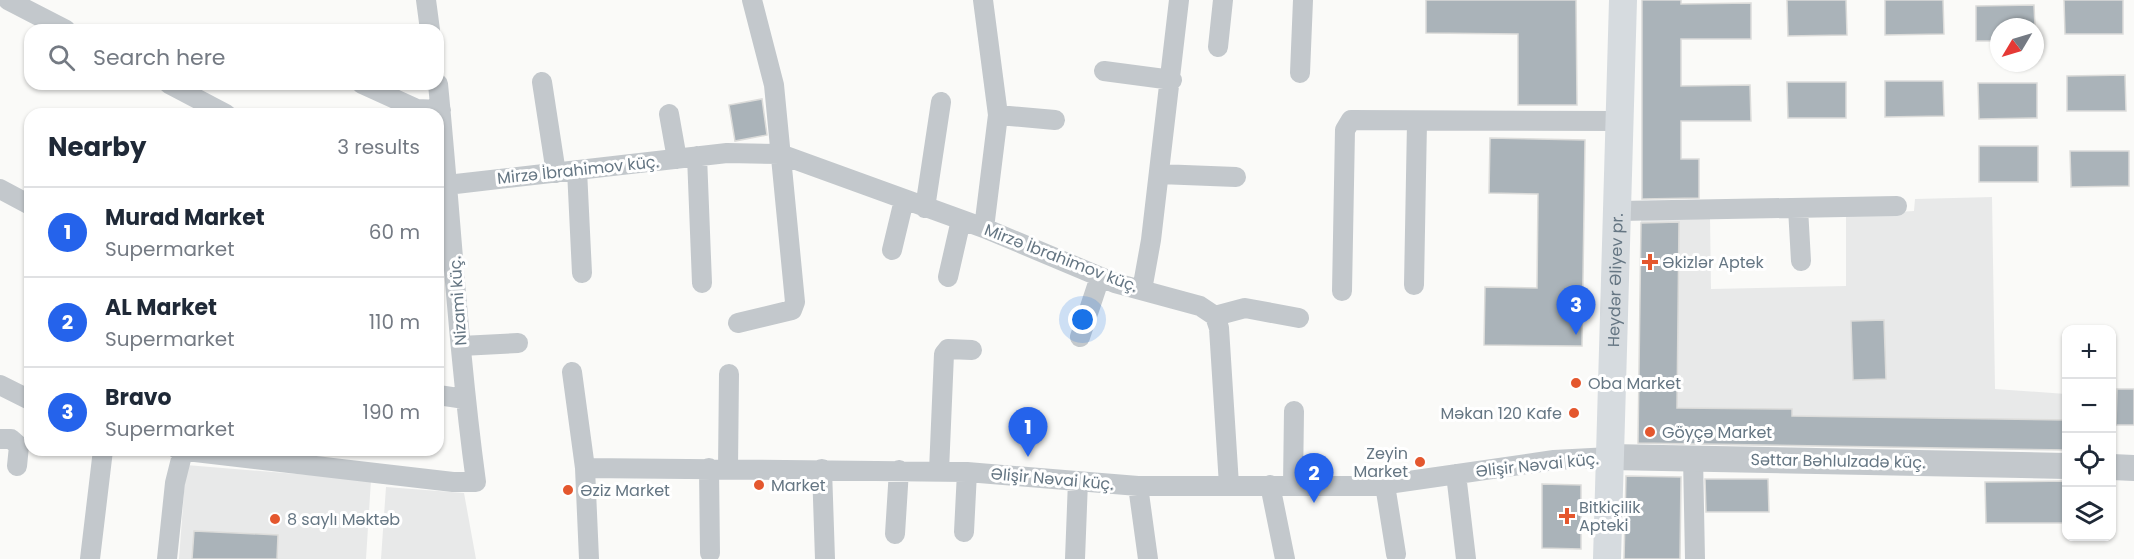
<!DOCTYPE html>
<meta charset="utf-8">
<style>
body{margin:0;font-family:Poppins,sans-serif;background:#f6f6f7;color:#1f2937}
.controls{position:absolute;right:18px;bottom:18px;display:grid;overflow:hidden;border-radius:12px;box-shadow:0 2px 4px #0004}
.controls button{width:54px;height:54px;display:grid;place-items:center;padding:0;border:0;border-bottom:2px solid #e0e1e3;background:#fff;color:#1f2937;font:30px sans-serif}
.compass{position:absolute;left:1990px;top:18px;width:54px;height:54px;border-radius:50%;background:#fff;box-shadow:0 2px 4px #0004;rotate:232deg}
.you{position:absolute;left:1083px;top:320px;width:21px;height:21px;margin:-15px;border:4px solid #fff;border-radius:50%;background:#1a73e8;box-shadow:0 0 0 9px #1a73e833}
.badge{display:grid;place-items:center;width:39px;height:39px;border-radius:50%;background:#2563eb;color:#fff;font-size:20px;font-weight:700}
.pin{position:absolute;translate:-50% -50px;filter:drop-shadow(0 2px 3px #0008)}
.pin::after{content:'';position:absolute;top:32px;width:21px;height:18px;background:inherit;clip-path:polygon(0 0,100% 0,50% 100%)}
.list{margin:0;padding:0;list-style:none}
h2{display:flex;justify-content:space-between;align-items:center;height:78px;margin:0;padding:0 24px;font-size:26px}
h2 small{font-size:20px;font-weight:400;color:#747a83}
.list li{display:grid;grid-template-columns:39px 1fr auto;gap:18px;align-items:center;box-sizing:border-box;height:90px;padding:0 24px;border-top:2px solid #e0e1e3}
.list b{display:block;font-size:22px;white-space:nowrap}
.list p{margin:0;font-size:20px;white-space:nowrap;color:#747a83}
.list em{font-size:20px;font-style:normal;color:#747a83}
.icon{flex:none;width:33px;height:33px;fill:none;stroke:currentColor;stroke-width:2;stroke-linecap:round;stroke-linejoin:round}
.map{position:relative;flex:none;width:2134px;height:559px;overflow:hidden}
.search{position:absolute;background:#fff;box-shadow:0 2px 4px #0004;left:24px;top:24px;width:420px;height:66px;display:flex;align-items:center;gap:15px;box-sizing:border-box;padding:0 21px;border-radius:18px;color:#747a83;font-size:22px}
.panel{position:absolute;background:#fff;box-shadow:0 2px 4px #0004;left:24px;top:108px;width:420px;height:348px;border-radius:18px}
.map>svg:first-child{display:block}
.built{fill:#e8e9e9}
.building{fill:#aab3b9;stroke:#dcdcda;stroke-width:1.5}
.lines{fill:none;stroke-linecap:round;stroke-linejoin:round}
.minor{stroke:#c3c8cc;stroke-width:20}
.tertiary{stroke:#c3c8cc;stroke-width:26}
.secondary{stroke:#d6dbdf;stroke-width:28}
.poi-dot{fill:#e4572e;stroke:#fff;stroke-width:2}
.labels{text-anchor:middle;dominant-baseline:central;stroke-width:6;stroke-linejoin:round;paint-order:stroke}
.street-label{font-size:16px;fill:#657683;stroke:#fff}
.poi-label{font-size:16px;fill:#657683;stroke:#fff;text-anchor:start}
</style>
<div class="map">
<svg width="2134" height="559" viewBox="0 0 2134 559">
<rect width="100%" height="100%" fill="#fafaf8"/>
<path class="built" d="M1992,197l3,192 71,5v56l-428,-6 3,-227h69l1,72 135,-3v-71l68,-4 1,-12z
M186,465l185,15 -5,79h-187z
M386,487l78,6 12,66h-95z"/>
<path class="building" d="M1426,0h150l1,105h-59v-71l-92,-1z
M1642,0h39v4l70,-1v36h-70v47l69,-1 1,36h-70v38h18v39l-57,1z
M1787,0h59l1,35 -59,1z
M1885,0h58l1,34 -59,1z
M2064,0h59v34h-58z
M2034,5l1,22h-36v14h-23v-35z
M2125,75l1,36h-59v-35z
M1885,81h58l1,35 -59,1z
M1787,82h59v36h-58z
M1978,83h59v35l-58,1z
M762,99l5,36 -32,6 -6,-36z
M1490,138l95,2 -3,206 -98,-1 1,-58 52,1 1,-94 -49,-1z
M1979,146h59v36h-59z
M2070,151h59v35l-58,1z
M1679,222l-2,186 115,1v7l275,4v30l-429,-7 3,-220z
M1884,320l2,59 -33,1 -2,-59z
M2117,389h17v36h-18z
M1626,476l55,1 -1,82h-56z
M1705,479h63l1,33h-63z
M2067,481v42h-81l-1,-41z
M1542,484l39,1v64l-39,-1z
M194,531l84,4 -1,24h-85z"/>
<g class="lines">
<path class="minor" d="M8,0l58,30
M426,0l4,30
M983,0l15,115 -14,113
M1218,47l5,-47
M1104,71l68,9
M1300,73l3,-73
M542,82l14,91
M169,84l57,30
M362,84l55,25 24,1
M669,114l8,45
M998,115l57,5
M697,156l5,127
M577,170l5,103
M1159,174l77,3
M447,185l280,-32 53,1 204,74 131,55 85,23 15,10 4,12 10,157
M0,189l30,16
M925,208l16,-106
M1798,208l3,53
M1619,211l278,-5
M892,250l12,-50
M948,277l13,-57
M1414,285l3,-163
M1142,290l9,-50 28,-240
M1342,291l3,-161 6,-10 270,1
M1215,316l30,-8 54,10
M738,323l54,-13 3,-8 -21,-217 -22,-85
M1080,337l20,-60
M461,346l57,-3
M572,372l13,96
M0,385l30,15
M438,395l27,4
M0,439h11l8,7 -2,20
M178,450l275,32h23c-18,-132 -25,-265 -38,-398
M1693,457l2,102
M709,468l1,85
M728,468l1,-94
M822,469l3,90
M939,471l5,-117 4,-5 24,1
M1456,474l10,85
M1270,485l15,74
M1293,485l1,-74
M1385,485l11,69
M1138,486l10,73
M964,532l3,-60
M895,534l4,-64
M90,559l13,-109
M167,559l8,-76 8,-32
M589,559l-4,-91 382,4 171,14h236l180,-26 56,-3
M1075,559l3,-78"/>
<path class="tertiary" d="M1610,457l456,9
M2112,467l22,1"/>
<path class="secondary" id="s1" d="M1607,559l16,-559"/>
</g>
<g class="poi-dot">
<path d="M1647 253h6v6h6v6h-6v6h-6v-6h-6v-6h6z"/>
<circle cx="1576" cy="383" r="6"/>
<circle cx="1574" cy="413" r="6"/>
<circle cx="1650" cy="432" r="6"/>
<circle cx="1420" cy="462" r="6"/>
<circle cx="759" cy="485" r="6"/>
<circle cx="568" cy="490" r="6"/>
<path d="M1564 507h6v6h6v6h-6v6h-6v-6h-6v-6h6z"/>
<circle cx="275" cy="519" r="6"/>
</g>
<g class="labels">
<g class="street-label">
<text transform="translate(578 170) rotate(-6)">Mirzə İbrahimov küç.</text>
<text transform="translate(1061 258) rotate(21)">Mirzə İbrahimov küç.</text>
<text stroke="none"><textPath href="#s1" startOffset="279">Heydər Əliyev pr.</textPath></text>
<text transform="translate(458 301) rotate(-94)">Nizami küç.</text>
<text transform="translate(1838 461) rotate(1)">Səttar Bəhlulzadə küç.</text>
<text transform="translate(1537 465) rotate(-6)">Əlişir Nəvai küç.</text>
<text transform="translate(1052 479) rotate(5)">Əlişir Nəvai küç.</text>
</g>
<g class="poi-label">
<text x="1662" y="262">Əkizlər Aptek</text>
<text x="1588" y="383">Oba Market</text>
<text x="1562" y="413" text-anchor="end">Məkan 120 Kafe</text>
<text x="1662" y="432">Göyçə Market</text>
<text x="1408" y="453" text-anchor="end">Zeyin<tspan x="1408" dy="18">Market</tspan></text>
<text x="771" y="485">Market</text>
<text x="580" y="490">Əziz Market</text>
<text x="1579" y="507">Bitkiçilik<tspan x="1579" dy="18">Apteki</tspan></text>
<text x="287" y="519">8 saylı Məktəb</text>
</g>
</g>
</svg>
<div class="controls">
<button>+</button>
<button>−</button>
<button><svg class="icon" aria-label="locate" viewBox="0 0 24 24"><circle cx="12" cy="12" r="6"/><path d="M12 2v4M12 18v4M2 12h4M18 12h4"/></svg></button>
<button><svg class="icon" aria-label="layers" viewBox="0 0 24 24"><path d="M12 4l9 5-9 5-9-5zM3 14l9 5 9-5"/></svg></button>
</div>
<svg class="compass" viewBox="-18 -18 36 36"><path d="M0-13l5 13h-10z" fill="#e53935"/><path d="M0 13l5-13h-10z" fill="#747a83"/></svg>
<div class="you"></div>
<div class="pin badge" style="left:1028px;top:457px">1</div>
<div class="pin badge" style="left:1314px;top:503px">2</div>
<div class="pin badge" style="left:1576px;top:335px">3</div>
<div class="search"><svg class="icon" aria-label="search" viewBox="0 0 24 24"><circle cx="10" cy="10" r="6"/><path d="M15 15l6 6"/></svg>Search here</div>
<section class="panel">
<h2>Nearby<small>3 results</small></h2>
<ul class="list">
<li><span class="badge">1</span><div><b>Murad Market</b><p>Supermarket</p></div><em>60 m</em></li>
<li><span class="badge">2</span><div><b>AL Market</b><p>Supermarket</p></div><em>110 m</em></li>
<li><span class="badge">3</span><div><b>Bravo</b><p>Supermarket</p></div><em>190 m</em></li>
</ul>
</section>
</div>
